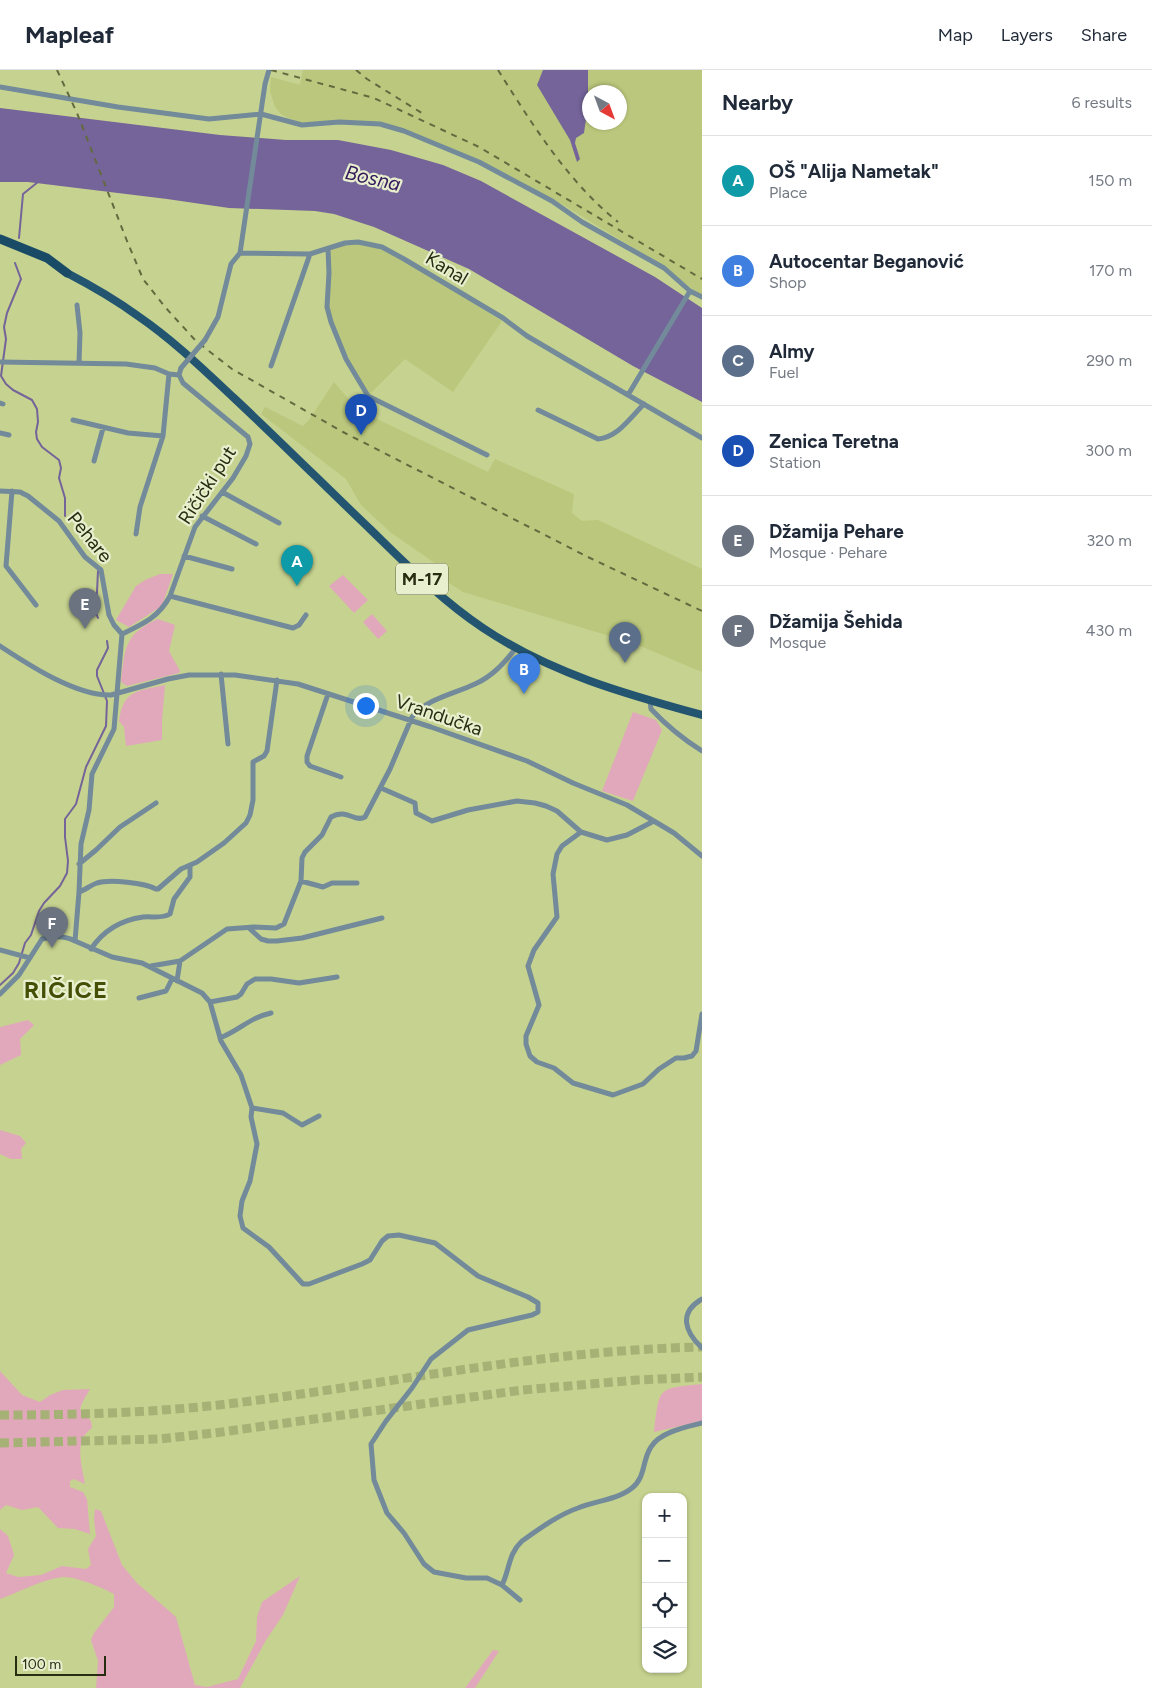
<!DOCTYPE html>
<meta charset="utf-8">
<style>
body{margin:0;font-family:Figtree,sans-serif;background:#f2f2f3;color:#1f2937}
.controls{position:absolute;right:15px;bottom:15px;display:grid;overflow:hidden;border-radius:10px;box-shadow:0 1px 4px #0004}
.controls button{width:45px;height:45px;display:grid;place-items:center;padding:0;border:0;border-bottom:1px solid #e0e1e3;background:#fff;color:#1f2937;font:25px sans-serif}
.compass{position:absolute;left:582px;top:15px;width:45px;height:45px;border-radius:50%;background:#fff;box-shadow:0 1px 4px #0004;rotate:139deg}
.scale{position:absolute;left:15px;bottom:12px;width:91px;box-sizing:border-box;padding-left:5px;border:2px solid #282c11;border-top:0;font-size:14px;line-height:18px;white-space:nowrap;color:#282c11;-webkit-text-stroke:4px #e8efce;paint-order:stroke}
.you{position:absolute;left:365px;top:635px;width:18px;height:18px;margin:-12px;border:4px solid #fff;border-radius:50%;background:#1a73e8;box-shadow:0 0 0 8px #1a73e833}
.badge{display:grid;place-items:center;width:32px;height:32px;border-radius:50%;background:#b45309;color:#fff;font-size:16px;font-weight:700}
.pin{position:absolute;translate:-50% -41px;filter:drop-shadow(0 1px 2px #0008)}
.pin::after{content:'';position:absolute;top:26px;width:18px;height:15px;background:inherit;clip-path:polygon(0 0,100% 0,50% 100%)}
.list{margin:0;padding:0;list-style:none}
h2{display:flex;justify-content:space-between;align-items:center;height:65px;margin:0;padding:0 20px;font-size:21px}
h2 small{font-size:16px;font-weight:400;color:#747a83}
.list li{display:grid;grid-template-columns:32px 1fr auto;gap:15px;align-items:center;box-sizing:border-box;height:90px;padding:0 20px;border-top:1px solid #e0e1e3}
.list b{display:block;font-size:19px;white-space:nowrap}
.list p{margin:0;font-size:16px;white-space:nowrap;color:#747a83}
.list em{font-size:16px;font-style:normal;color:#747a83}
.icon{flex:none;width:28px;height:28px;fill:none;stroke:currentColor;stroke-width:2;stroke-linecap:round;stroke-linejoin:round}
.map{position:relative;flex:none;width:702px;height:1618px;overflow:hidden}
header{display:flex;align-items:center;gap:30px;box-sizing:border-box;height:70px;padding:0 25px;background:#fff;border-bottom:1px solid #e0e1e3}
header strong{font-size:24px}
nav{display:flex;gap:28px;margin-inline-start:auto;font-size:18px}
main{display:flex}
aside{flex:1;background:#fff}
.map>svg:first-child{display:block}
.built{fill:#bac77c;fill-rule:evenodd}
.green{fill:#e1a8bc}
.water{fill:#746499}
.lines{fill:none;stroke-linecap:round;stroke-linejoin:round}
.stream{stroke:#746499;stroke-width:2}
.motorway-tunnel{stroke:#a6b176;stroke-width:9;stroke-dasharray:9 4.5;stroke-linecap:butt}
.minor{stroke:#728a9a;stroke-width:5}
.primary{stroke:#235571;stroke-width:8}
.trunk{stroke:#1a4b66;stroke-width:9}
.rail{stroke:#636a40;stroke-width:2;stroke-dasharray:6 6;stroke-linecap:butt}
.minor-bridge{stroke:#728a9a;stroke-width:5}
.labels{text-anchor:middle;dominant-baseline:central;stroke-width:4.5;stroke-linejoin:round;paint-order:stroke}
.shield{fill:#e8efce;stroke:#62664a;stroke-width:1}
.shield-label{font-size:18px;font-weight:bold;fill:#282c11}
.street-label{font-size:19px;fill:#282c11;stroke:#e8efce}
.water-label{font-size:20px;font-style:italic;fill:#33195c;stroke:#e8efce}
.district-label{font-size:24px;font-weight:bold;letter-spacing:1px;fill:#454e05;stroke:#e8efce}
</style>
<header>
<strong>Mapleaf</strong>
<nav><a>Map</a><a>Layers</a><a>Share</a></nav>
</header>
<main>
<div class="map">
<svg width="702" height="1618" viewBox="0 0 702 1618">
<rect width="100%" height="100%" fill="#c6d28f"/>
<path class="built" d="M303,0h399v226l-47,-35 -90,-55 -74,-40 -110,-44 -44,-1 -34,2 -15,-5 -7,-4 -6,-7 -5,-16 1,-14 29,8zM590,22h30v30h-30z
M345,174h13l24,5 22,11 98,61 -49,71 -48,-33 -37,37 -10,-15 -32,-74 1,-57z
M334,312l17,20 28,18 109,52 7,-13 79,35 -2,19 10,8 16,-1 104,49v103l-69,-29 -170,-51 -22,-14 1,-10 -52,-36 -29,-27 -15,-26 -85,-65 4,-7 38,19 6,-6z"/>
<path class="green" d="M160,504h13l-11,32 -33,21 -13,-7 20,-34 9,-6z
M343,505l25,25 -14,13 -25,-27z
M372,544l15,17 -9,8 -15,-17z
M158,549l17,6 -6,26 11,20 -1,2 -52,13 -6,-4c4,-34 3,-48 37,-63z
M165,615l-3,36v19l-36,6 -2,-19 -5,-6c4,-32 20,-30 46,-36z
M633,642l23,8 6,10 -29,71 -31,-10z
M28,950l6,5 -14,14 1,16 -21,10v-38z
M0,1060l20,6 6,7 -5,6 1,10h-11l-11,-5z
M0,1301l22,24 18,7 10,-7 13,-5 27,-1 -8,14 -2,6 11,12 1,7c-19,13 -10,37 -7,56l-11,-5 -4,2v6l13,5 4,7 3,35 -15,-5 -17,-1 -20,-21 -16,3 -16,-5 -6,5z
M702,1314v37l-48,11c6,-46 2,-43 48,-48z
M95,1439l6,2 21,54 15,18 39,34 19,68 12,2 31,-8 18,-38 1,-24 5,-15 38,-26 -17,39 -17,25 -26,48h-144l2,-27 -7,-21 3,-7 20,-26v-13c-10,-6 -40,-18 -51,-17 -20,2 -44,15 -63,22v-70l8,7 6,19 -8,18 12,4 23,-2 21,-9 24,3 5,-4 -3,-16 8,-13 -2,-17z
M493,1580l6,1 -24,37h-10z"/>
<path class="water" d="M543,0h45v35l-4,28 -8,5 -1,5 5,16 -3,3 -7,-22 -33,-55z
M0,38l220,27 66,5h52l53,10 52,15 38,16 174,96 47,31v94l-69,-36 -164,-97 -95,-42 -40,-13 -19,-3 -86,-3 -62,-9 -139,-17h-28z"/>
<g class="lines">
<path class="stream" d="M19,168l4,-44 15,-12
M15,193l6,16 -14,34 -3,14 2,12 -5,37 5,8 7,6 19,10 5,9 1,13 -2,10 1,7 5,8 17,13 2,8 -2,10 6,20v18
M98,501l-2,42 2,5
M0,915l13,-12 6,-10 6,-20 6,-8 8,-24 5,-8 16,-17 7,-13 1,-12 -3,-24v-18l11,-15 10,-37 20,-41 1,-25 -10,-25v-6l11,-22 -1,-7"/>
<path class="motorway-tunnel" d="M0,1345c73,0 146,-2 219,-10 161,-19 321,-55 483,-58
M0,1373l160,-4 62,-7 300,-42 115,-10 65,-3"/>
<path class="minor" d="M0,17l118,20 91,12 52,-5 41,11 37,-3 41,2 24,7 75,31 73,39 30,21 82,46 26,23 12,6
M328,179l1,24 -2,34 4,15 15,37 22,37 119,59
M240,183l25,-169 4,-14
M77,235l3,28 -1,30
M205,270l13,-23 13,-53 9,-11 70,1 35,-11 13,-1 24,5 22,12 99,59 24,18 39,23 136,79
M0,292l126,2 29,4 14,6 10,1
M271,296l39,-112
M628,325l62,-104
M0,333l3,1
M538,340l60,29c20,-2 32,-21 46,-35
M73,350l55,13 35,3
M0,363l9,2
M94,391l9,-33
M0,421l20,1 8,4 31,25 26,36 16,13 8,45 5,10 8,9
M12,421l-6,75 30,39
M222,422l57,31
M202,446l54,28
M136,464l4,-27 23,-71 6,-62
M184,486l48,13
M170,526l123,32 6,-3 7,-10
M122,564l-8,95 -22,45 -3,36 -8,34 -2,48 -4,49 37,16 30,6 60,30 8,9 11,39 20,34 11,33 -1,9 6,27 -7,37 -8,20 -2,15 3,12 26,19 34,37h6l53,-20 8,-4 12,-19 6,-5 11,-1 36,8 43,33 50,21 10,6v9l-6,3 -64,15 -37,29 -19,29 -26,33 -15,23 3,36 13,33 17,20 20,31 10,8 32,6h21l15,7 18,15
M122,564c21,-10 37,-17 48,-38l25,-69 38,-49 13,-22 4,-12 -2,-7 -65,-54 -4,-8 2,-7
M0,576c29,19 76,50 111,49l57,-16 21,-4h46l63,9 133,43 96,34 46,22 54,22 47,28 28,23
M221,604l7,70
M328,624l-21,62v6l3,4 31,11
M650,631l1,8c16,17 32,30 51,42
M381,718l34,15 1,10 16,8 36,-11 49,-9 18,2 11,3 11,5 24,21 26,8 20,-5 27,-14
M581,762l-19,14 -5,8 -4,20 4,43 -23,33 -6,16 11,39 -13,31v8l4,12 7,6 17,6 19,15 40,12 30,-11 16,-15 17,-11h8l8,-2 4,-5 6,-37
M79,794l17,-14 24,-23 36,-24
M301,811l22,6 9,-4h25
M79,822c6,-2 12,-7 18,-9 13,-4 48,0 59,6h2l23,-20 16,-7 27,-19 22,-20 4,-8 3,-15v-38l11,-6 3,-5 10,-71
M249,858l12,11 7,2h9l25,-3 80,-20
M91,879c12,-18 30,-29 52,-32 9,-1 19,2 27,-3l4,-15 16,-22v-12
M0,880l30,8
M151,896l29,-5 47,-32 27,-2 22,1 8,-4 17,-43 1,-23 3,-6 17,-17 9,-18c16,-9 24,6 34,0l25,-48 22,-52c16,-19 42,-23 63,-33 18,-8 29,-21 41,-36
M177,911l3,-20
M0,924l19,-19 23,-36c11,-3 22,-4 33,2
M139,928l27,-7 6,-12
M210,932l27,-5 4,-3 6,-10 8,-5h16l28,4 38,-6
M220,968c20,-8 29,-20 51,-25
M252,1038l31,5 19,12 17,-9
M702,1229c-24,14 -17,33 0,49
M502,1515c8,-16 6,-31 20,-44 17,-12 36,-26 56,-33 17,-7 39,-8 54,-20 14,-11 10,-28 19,-41 9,-15 35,-20 51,-24"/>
<path class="primary" d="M67,203c25,13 49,27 71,43 35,24 65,53 96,82 46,43 91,88 136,131 36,35 71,71 113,99 67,45 142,66 219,87"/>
<path class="trunk" d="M0,169l47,19 20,15"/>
<path class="rail" d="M57,0l20,43 50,128 16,38 22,28 31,34 36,28 111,63 247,126 112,53
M271,0l103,28 105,49 223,132
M356,0l11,9 58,36
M498,0c34,54 70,112 120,152"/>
<path class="minor-bridge" d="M181,298l24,-28"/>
</g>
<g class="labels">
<rect class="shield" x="396" y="493.5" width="52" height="31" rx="4"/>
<g class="shield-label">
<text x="422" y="509">M-17</text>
</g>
<g class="street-label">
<text transform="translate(447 198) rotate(31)">Kanal</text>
<text transform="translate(207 415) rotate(-57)">Ričički put</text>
<text transform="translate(90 467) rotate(51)">Pehare</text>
<text transform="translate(439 645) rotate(19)">Vrandučka</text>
</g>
<g class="water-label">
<text transform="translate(373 108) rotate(13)">Bosna</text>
</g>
<g class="district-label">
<text x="66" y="919">RIČICE</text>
</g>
</g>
</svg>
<div class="controls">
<button>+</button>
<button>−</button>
<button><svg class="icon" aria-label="locate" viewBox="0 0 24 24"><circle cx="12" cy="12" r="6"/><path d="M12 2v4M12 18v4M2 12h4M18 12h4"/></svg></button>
<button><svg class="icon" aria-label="layers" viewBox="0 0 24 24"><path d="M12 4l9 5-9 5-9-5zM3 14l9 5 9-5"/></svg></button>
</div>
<svg class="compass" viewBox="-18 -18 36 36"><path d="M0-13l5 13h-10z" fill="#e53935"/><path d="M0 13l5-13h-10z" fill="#747a83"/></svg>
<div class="scale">100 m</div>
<div class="you"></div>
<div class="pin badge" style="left:297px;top:516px;background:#0f9aa8">A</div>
<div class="pin badge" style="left:524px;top:624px;background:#3f7fe0">B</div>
<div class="pin badge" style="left:625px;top:593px;background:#5c6f8a">C</div>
<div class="pin badge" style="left:361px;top:365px;background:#1a4fb4">D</div>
<div class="pin badge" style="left:85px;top:559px;background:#6b7280">E</div>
<div class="pin badge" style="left:52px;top:878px;background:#6b7280">F</div>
</div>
<aside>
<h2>Nearby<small>6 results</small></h2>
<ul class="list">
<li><span class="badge" style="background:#0f9aa8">A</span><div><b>OŠ &quot;Alija Nametak&quot;</b><p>Place</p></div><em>150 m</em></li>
<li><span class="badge" style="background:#3f7fe0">B</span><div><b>Autocentar Beganović</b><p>Shop</p></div><em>170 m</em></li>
<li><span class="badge" style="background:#5c6f8a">C</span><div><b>Almy</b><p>Fuel</p></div><em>290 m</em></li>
<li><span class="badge" style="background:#1a4fb4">D</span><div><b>Zenica Teretna</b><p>Station</p></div><em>300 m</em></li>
<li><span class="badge" style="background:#6b7280">E</span><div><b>Džamija Pehare</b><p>Mosque · Pehare</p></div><em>320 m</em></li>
<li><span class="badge" style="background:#6b7280">F</span><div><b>Džamija Šehida</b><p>Mosque</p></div><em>430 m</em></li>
</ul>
</aside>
</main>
